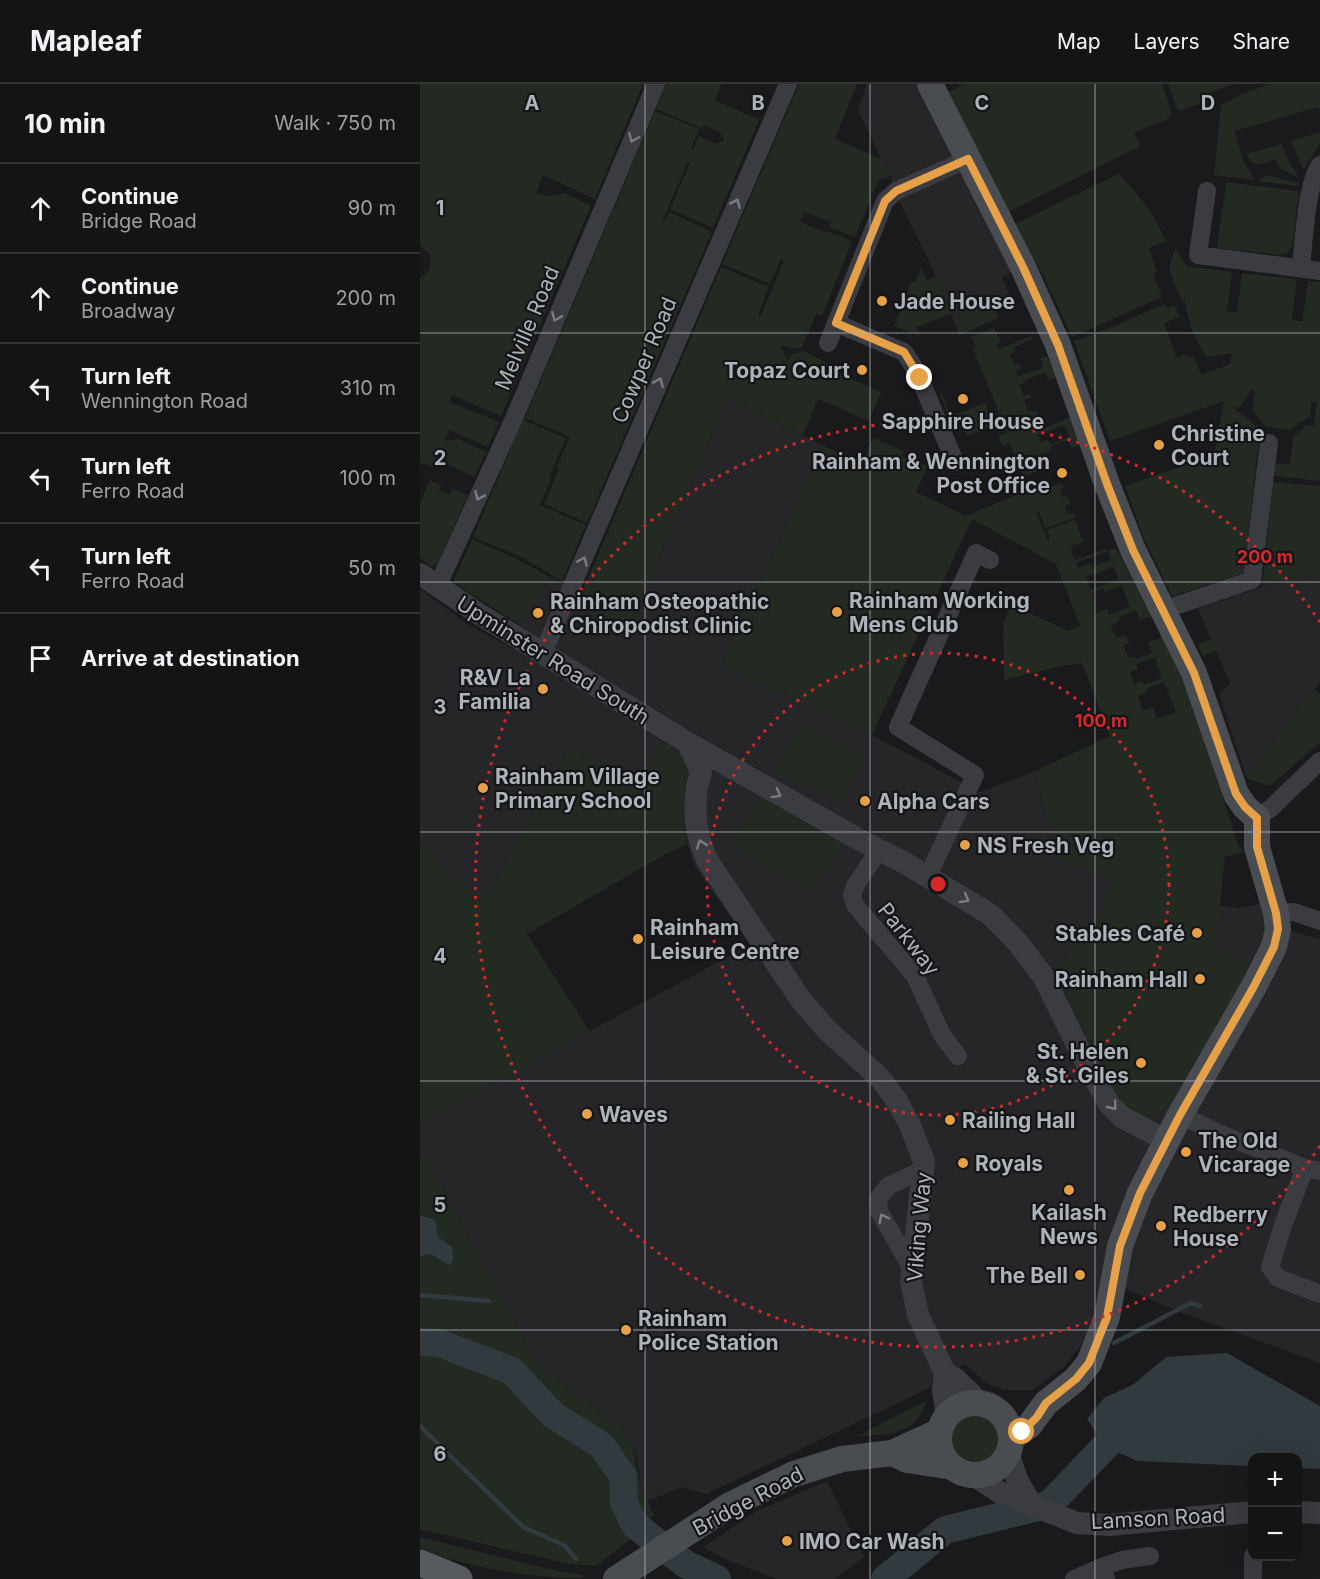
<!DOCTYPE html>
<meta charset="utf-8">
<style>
body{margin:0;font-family:Inter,sans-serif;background:#212122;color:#f1f3f6}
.controls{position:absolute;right:18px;bottom:18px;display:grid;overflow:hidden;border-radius:12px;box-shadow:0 6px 24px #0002}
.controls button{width:54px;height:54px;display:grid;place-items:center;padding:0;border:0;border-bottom:2px solid #333334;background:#141415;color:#f1f3f6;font:30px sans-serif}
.stop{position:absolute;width:18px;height:18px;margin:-14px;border:4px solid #e5a048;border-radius:50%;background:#fff}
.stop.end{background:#e5a048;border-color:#fff;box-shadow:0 2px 6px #0008}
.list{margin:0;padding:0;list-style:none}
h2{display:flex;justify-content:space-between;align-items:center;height:78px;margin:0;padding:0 24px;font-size:26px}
h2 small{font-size:20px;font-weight:400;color:#9d9ea0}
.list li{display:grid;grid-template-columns:39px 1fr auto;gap:18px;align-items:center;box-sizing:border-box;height:90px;padding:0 24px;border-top:2px solid #333334}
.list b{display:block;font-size:22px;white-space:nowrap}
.list p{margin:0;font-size:20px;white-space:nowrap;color:#9d9ea0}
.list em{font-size:20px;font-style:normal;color:#9d9ea0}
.icon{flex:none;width:33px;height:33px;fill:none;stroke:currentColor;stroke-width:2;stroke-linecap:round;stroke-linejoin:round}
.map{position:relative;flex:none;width:900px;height:1495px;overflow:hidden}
header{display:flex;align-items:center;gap:36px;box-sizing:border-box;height:84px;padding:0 30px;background:#141415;border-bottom:2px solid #333334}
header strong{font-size:28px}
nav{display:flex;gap:33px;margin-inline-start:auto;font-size:21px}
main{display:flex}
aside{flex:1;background:#141415}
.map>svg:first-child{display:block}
.built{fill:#262629}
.green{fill:#222a22;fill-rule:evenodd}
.water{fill:#303a3f}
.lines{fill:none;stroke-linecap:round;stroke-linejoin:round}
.stream{stroke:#303a3f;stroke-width:4.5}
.river{stroke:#303a3f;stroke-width:28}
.minor{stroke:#3b3c41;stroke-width:18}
.tertiary{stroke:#3b3c41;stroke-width:22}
.secondary{stroke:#494c50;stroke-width:26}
.primary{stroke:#575a5f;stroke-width:27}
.oneway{stroke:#7a7d84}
.route{stroke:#e5a048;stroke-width:8}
.grid{fill:none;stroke:#adb3ba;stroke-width:1.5;stroke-opacity:0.55}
.ring{fill:none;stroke:#d62828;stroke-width:3;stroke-dasharray:3 6}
.poi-dot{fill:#e5a048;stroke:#151517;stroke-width:2}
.labels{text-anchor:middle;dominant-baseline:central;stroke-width:4.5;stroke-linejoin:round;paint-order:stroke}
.poi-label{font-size:21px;font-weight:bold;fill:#adb3ba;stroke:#151517;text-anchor:start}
.street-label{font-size:21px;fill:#adb3ba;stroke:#151517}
.grid-label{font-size:20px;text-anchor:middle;font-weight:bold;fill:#adb3ba;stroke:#151517;stroke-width:4.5;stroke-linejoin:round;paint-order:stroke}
.centre{fill:#d62828;stroke:#151517;stroke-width:3}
.ring-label{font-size:18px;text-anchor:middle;font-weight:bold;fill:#d62828;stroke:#151517;stroke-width:4.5;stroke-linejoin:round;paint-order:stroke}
</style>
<header>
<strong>Mapleaf</strong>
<nav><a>Map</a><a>Layers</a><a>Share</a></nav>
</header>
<main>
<aside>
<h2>10 min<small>Walk · 750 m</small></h2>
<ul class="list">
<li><svg class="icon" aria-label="ahead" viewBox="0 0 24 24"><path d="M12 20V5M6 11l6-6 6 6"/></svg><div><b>Continue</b><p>Bridge Road</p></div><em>90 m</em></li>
<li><svg class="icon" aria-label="ahead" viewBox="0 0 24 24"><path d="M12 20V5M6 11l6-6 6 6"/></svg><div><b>Continue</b><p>Broadway</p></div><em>200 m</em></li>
<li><svg class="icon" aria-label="left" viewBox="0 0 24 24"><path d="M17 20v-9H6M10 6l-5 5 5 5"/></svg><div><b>Turn left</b><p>Wennington Road</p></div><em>310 m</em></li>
<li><svg class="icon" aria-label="left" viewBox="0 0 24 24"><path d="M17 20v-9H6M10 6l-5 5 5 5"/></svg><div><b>Turn left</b><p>Ferro Road</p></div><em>100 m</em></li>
<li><svg class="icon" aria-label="left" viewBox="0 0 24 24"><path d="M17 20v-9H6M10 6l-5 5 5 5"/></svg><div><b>Turn left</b><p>Ferro Road</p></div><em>50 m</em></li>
<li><svg class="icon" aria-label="arrive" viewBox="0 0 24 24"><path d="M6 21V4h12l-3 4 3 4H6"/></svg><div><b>Arrive at destination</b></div></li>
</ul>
</aside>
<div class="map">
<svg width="900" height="1495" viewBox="0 0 900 1495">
<rect width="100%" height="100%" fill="#1a1a1c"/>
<path class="built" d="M447,0h63l93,183 -21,10 8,18 -57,24 -17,-43 -44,-90v-11l-11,-16 -23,-49z
M308,314l96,48 -103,219 151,70 108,57 53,-20 26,85 57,26 -25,46 -35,41 194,-4 -37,-20v-11l5,-9 -1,-12 3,-8 20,2 20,-4 32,27 28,8v424l-143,-52 -71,-31 -19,57 -22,29 -32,24h-29l-18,-7 -21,-19 -40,26 -219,104 -24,-7 -34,14 -7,-15 -4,-28 -16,-31 -84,-63 -117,-218v-24l330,-177 -56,-80 -11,-36 2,-65 -44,18 -25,-14 -47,-21 -105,195 -44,-26v-327l49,36 50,27 -6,-17 37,-58 21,11 -4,13 59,33z
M878,492l22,1v105l-73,97 -28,-85 11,-11 -32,-75z
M407,1397l37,76 -29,22h-58l-57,-22 -17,-10 54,-36z"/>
<path class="green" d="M0,0h223l-48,115 -52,-24 -7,18 12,3 16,-3 27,13 -90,210 -49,-21 -3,7 50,20 -11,25 -39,-17 -4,11 13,-2 28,13 -11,25 -29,-13 -7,-8 -6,11 -11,-4 -2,3v-188c9,-3 11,-13 11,-22l-11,-11z
M246,0h55l-6,16 44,20 -46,108 -43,-19 20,-46 -2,-1 -25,57 2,1 4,-8 43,20 -125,291 -43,-19 15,-35 -3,-1 14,-31 -45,-19 130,-307 44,18 -8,20 2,1 6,-14 16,8 8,-3 1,-3c-4,-7 -12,-9 -20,-13l-1,4 -47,-20z
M379,0h58l-22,55 46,20 12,16 -15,6 -23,56 -26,-10 2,-5 -27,-10 -4,10 26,11 1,-2 25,10 -30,75 -6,-2 -14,33 -9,2 -11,-4 -1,1 7,15 4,-7 11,-3 29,14 -1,5 50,22 -12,29 -51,-22 -15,36 -75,-37 -102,236 -50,-28 145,-339 48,20 -11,27 3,2 23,-56 -3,-1 -11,25 -48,-20z
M546,0h196l9,27 -1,7 -36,15 6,13 -131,66 -61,-120z
M748,0h67l-25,8 2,8 -34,11z
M850,0h50v28l-2,-5 -83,24 8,30 10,15 1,4 -40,-5 7,-70 21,-11z
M900,48v12l-16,25 -4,-6 -9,-22z
M862,60c4,13 9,21 16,32l-2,1 -16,-9 -5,-8c-14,3 -22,10 -28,-6z
M699,90c21,22 34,38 47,67l-17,7 8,24 -4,2 9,23 -90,40 -27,-58 -30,-55z
M846,91l32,8 1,2 -1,1 -39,-5z
M806,98l73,9 -7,56 -7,7 -5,1 -63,-7z
M755,164l12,18 45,6 -5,39 10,1 5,-39 55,6 -5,40 10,3 6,-41 12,1v199l-46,-5 1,-13 15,1 3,-26 14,-13 7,1 3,-24h-6l-1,14 -21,14 -23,-3 -13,-17 2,-20h-3l-14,19 -13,-8 35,28 -16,144 -72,23 -30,-62 -17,-48 89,-31 10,-54 -114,40 -36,-100 36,-13 54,-24 4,4 7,-3 4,12 -15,6 13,35 7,-3 11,4 6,16 29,-11 2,-11 -26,4 -14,-26 -7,-28 -7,-10 -9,-25z
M501,184l6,13 9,-5 15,38 -35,13 4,9 -26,-10 18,-45 3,1z
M572,219l7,15 -40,17 -6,-16z
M574,244l7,14 -4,2 2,5 32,-13 2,3 -19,8 2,5 -6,2 4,10 5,-1 3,6 -6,1 2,6 25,-8 -3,-10 7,-2 9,22 -8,2 -3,-8 -20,8 1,2 -7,3 5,11 6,-2 1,3 -7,3 5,12 7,-1 2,4 -6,3 4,10 6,-2 1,3 27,-12 10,28 -9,3 -3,-8 -17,6 1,4 -10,4 5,13 -24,10 -13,-34 -7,3 -5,-10 9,-4 -34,-83 3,-2 -5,-10zM644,341l5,12 -18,8 -3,-6 -7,3 -3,-7z
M522,310l9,22 34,-13 9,23 -27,10 -4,-10 -9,4 -14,-35z
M103,336l43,18 -17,40 2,1 -11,26 46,20 -24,56 -41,-24 -48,-20z
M453,354l31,13 -2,5 24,10 6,-10 -16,36 50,24 60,-25 2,-1 2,4 32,-11 2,5 -4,2 2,7 5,-1 3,8 -5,2 3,8 5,-1 2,5 -30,10 -6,-17 -3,1 11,27h3l-3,-9 28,-10 8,22 -11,4 1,4 -2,1 4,9 31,-11 1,2 -31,12 2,5 12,-5 2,4 19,-7 -3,-9 8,-3 36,68 -12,4 -4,-10 -17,7 1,4 -9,4 5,13 10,-3 3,8 -6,2 5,13 6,-2 2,3 16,-6 -4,-11 15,-5 27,60 49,150 5,5 -19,5 -7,69 -4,9 4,3 -5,8 37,20 -25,47 -59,96 -12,8 -14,2 -23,-15 -61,-134 35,-41 24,-46 -56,-26 -26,-85 77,-36 -28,-73 -20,3 -58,14 -1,-57 10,-22 11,5 -1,4 46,21 11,-5 -24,-62 -84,-45 -100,216 -151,-70 103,-219 38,19zM694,483l5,12 -28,11 -5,-13zM702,501l8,22 -21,8 -2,-6 -12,4 -2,-6 3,-1 -4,-13 11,-4 2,3zM735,573l7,21 -18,7 -2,-4 -8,3 -4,-12 8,-3 -2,-5zM744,598l12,30 -19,7 -4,-12 -10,4 -5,-15 9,-3 -1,-4z
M10,396l11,5 -2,5 10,5 3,-6 16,6 -31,69 -5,3 -12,-10v-54z
M853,398l47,4v91l-22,-1 -36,11z
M52,455l47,21 31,17 -30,48 -67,-43z
M792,555l5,11 -14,6 -5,-12z
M894,605l6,5v48l-50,44 -23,-7z
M380,640l63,33 -20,45 -69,-30z
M244,653l21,26 -2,66 4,15 -23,11 -137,79 63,98 -170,90v-281l9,4 17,29 42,23 81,-150 47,21 25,14z
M341,711l84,50 -34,46 -79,-46z
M0,1062l117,218 84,63 11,18 9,41 13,29 -24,17 -1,8 -33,26 -27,-2 -149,-35z
M507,1316c-12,36 -36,34 -69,36z
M529 1355a25 25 0 1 1 50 0a25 25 0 1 1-50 0Z
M0,1453l129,32 33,6 1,3c-40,1 -128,-11 -163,-31z"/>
<path class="water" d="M0,1131l13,4 3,4 2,14 14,10 1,14 -4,4 -18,-11 -11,2z
M807,1269l93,53v63l-22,-1v-10h-46v8l-114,-5 -33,-14 -18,-28 17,-21 30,-14 32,-27z"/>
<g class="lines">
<path class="stream" d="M0,1211l69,6
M694,1259l77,-40 9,3
M0,1342l103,101 41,18 12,14"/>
<path class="river" d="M0,1258l19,1 73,28 41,44 48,30 22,31 1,27 11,22 50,39 32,15
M465,1495l60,-49 105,-26 61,-64 28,-10"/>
<path class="minor" d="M787,107l-9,64 122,16
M881,183c3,-26 5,-82 19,-102
M416,239l68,29 13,20 38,90
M408,259l57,-142 11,-10 72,-32
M17,503l75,-164 144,-339
M743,526l89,-30 17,-137
M123,569l245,-569
M837,734l14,-10 49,-47
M459,766l-24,36 -3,9 3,10 60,71 27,59 16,21
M508,792l47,-101 -77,-48 78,-174 14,7
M856,829l18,-1 26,9
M760,1031l43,20 82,33 15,3
M885,1084l-22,57 -13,42 8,11 42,16
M492,1185l-33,-58 -1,-12 10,-13 35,-16
M682,1483l20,-7 28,-4
M654,1495l28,-12 4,12
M833,1495v-23"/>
<path class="tertiary" d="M0,490l59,40 209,129 172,97 45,23 86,52 27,28 25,33 42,85 24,43 13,13 45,24
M268,659l13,29c-10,31 -7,59 6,88l94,140 26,30 54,49 16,22 13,24 14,36 -13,120 7,34 27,58
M525,1289l10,5 25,25
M525,1289l-2,17 4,27
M588,1369l9,26 14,25
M553,1391l28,18 76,30 32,2 143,-13
M878,1428l22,1"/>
<path class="secondary" d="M510,0l93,183 35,78 49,139 26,66 61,123 42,121 9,13 12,11v29l19,66 2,16 -4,18 -21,41 -73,127 -40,78 -20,53 -13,71 -18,46 -13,16 -30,24 -17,23 -18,12
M519 1355a36 36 0 1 1 72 0a36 36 0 1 1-72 0Z
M472,1369l15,7 46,7
M196,1495l114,-74 64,-31 48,-15 50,-6 48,-22"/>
<path class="primary" d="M0,1479l39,16"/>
</g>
<defs><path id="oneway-chevron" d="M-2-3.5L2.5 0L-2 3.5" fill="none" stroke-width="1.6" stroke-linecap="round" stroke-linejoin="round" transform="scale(1.5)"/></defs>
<g class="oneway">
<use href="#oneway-chevron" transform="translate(213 54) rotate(113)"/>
<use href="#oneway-chevron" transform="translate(316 119) rotate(-66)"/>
<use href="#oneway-chevron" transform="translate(136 233) rotate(113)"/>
<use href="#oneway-chevron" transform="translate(239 298) rotate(-67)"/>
<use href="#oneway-chevron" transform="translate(59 412) rotate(114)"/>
<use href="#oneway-chevron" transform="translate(163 477) rotate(-67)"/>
<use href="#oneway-chevron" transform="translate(357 710) rotate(29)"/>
<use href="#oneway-chevron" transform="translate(281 760) rotate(-109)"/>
<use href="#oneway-chevron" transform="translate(545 815) rotate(31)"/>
<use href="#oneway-chevron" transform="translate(693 1022) rotate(51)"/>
<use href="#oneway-chevron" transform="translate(463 1134) rotate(-117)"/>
</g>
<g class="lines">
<path class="route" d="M500,294l-16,-26 -68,-29 49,-122 11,-10 72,-32 55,108 35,78 49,139 26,66 61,123 42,121 9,13 12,11v29l19,66 2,16 -4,18 -21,41 -73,127 -40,78 -20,53 -13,71 -18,46 -13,16 -30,24 -9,14 -15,15"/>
</g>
<path class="grid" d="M225,0v1495M450,0v1495M675,0v1495M0,249h900M0,498h900M0,748h900M0,997h900M0,1246h900"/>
<g class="ring">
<circle cx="518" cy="800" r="231"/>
<path d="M900 1062A463 463 0 1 1 900 538"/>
</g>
<g class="poi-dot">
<circle cx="462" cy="217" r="6"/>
<circle cx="442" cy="286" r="6"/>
<circle cx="543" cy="315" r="6"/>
<circle cx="739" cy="361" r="6"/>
<circle cx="642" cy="389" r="6"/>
<circle cx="417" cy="528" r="6"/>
<circle cx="118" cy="529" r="6"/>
<circle cx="123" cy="605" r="6"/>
<circle cx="63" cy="704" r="6"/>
<circle cx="445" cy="717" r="6"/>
<circle cx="545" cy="761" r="6"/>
<circle cx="777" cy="849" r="6"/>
<circle cx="218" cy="855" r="6"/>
<circle cx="780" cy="895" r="6"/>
<circle cx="721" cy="979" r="6"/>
<circle cx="167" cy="1030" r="6"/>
<circle cx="530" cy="1036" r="6"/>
<circle cx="766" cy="1068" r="6"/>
<circle cx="543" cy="1079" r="6"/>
<circle cx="649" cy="1106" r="6"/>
<circle cx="741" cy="1142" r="6"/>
<circle cx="660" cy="1191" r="6"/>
<circle cx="206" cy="1246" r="6"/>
<circle cx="367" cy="1457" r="6"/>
</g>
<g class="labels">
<g class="poi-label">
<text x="474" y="217">Jade House</text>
<text x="430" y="286" text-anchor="end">Topaz Court</text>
<text x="543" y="337" text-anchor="middle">Sapphire House</text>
<text x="751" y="349">Christine<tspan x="751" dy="24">Court</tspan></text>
<text x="630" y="377" text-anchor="end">Rainham &amp; Wennington<tspan x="630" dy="24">Post Office</tspan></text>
<text x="429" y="516">Rainham Working<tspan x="429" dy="24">Mens Club</tspan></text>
<text x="130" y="517">Rainham Osteopathic<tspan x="130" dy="24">&amp; Chiropodist Clinic</tspan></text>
<text x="111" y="593" text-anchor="end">R&amp;V La<tspan x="111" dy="24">Familia</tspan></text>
<text x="75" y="692">Rainham Village<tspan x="75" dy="24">Primary School</tspan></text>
<text x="457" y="717">Alpha Cars</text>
<text x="557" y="761">NS Fresh Veg</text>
<text x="230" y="843">Rainham<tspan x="230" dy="24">Leisure Centre</tspan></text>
<text x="765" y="849" text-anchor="end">Stables Café</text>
<text x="768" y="895" text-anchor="end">Rainham Hall</text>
<text x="709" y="967" text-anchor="end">St. Helen<tspan x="709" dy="24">&amp; St. Giles</tspan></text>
<text x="179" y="1030">Waves</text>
<text x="542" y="1036">Railing Hall</text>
<text x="778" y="1056">The Old<tspan x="778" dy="24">Vicarage</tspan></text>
<text x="555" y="1079">Royals</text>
<text x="649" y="1128" text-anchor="middle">Kailash<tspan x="649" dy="24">News</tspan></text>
<text x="753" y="1130">Redberry<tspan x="753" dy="24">House</tspan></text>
<text x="648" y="1191" text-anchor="end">The Bell</text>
<text x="218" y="1234">Rainham<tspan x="218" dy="24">Police Station</tspan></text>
<text x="379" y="1457">IMO Car Wash</text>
</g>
<g class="street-label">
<text transform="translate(107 244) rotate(-67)">Melville Road</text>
<text transform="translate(224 276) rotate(-67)">Cowper Road</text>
<text transform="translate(133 576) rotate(32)">Upminster Road South</text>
<text transform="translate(489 855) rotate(52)">Parkway</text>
<text transform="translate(499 1143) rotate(-85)">Viking Way</text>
<text transform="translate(328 1417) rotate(-28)">Bridge Road</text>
<text transform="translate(738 1434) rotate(-3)">Lamson Road</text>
</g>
</g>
<g class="grid-label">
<text x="112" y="26">A</text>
<text x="338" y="26">B</text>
<text x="562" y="26">C</text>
<text x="788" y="26">D</text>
<text x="20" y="131">1</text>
<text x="20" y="381">2</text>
<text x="20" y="630">3</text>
<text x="20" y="879">4</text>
<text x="20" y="1128">5</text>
<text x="20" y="1377">6</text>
</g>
<circle cx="518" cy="800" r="9" class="centre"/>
<g class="ring-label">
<text x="845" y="479">200 m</text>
<text x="681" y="643">100 m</text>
</g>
</svg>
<div class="controls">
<button>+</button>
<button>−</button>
</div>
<div class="stop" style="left:602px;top:1348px"></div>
<div class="stop end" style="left:500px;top:294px"></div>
</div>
</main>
